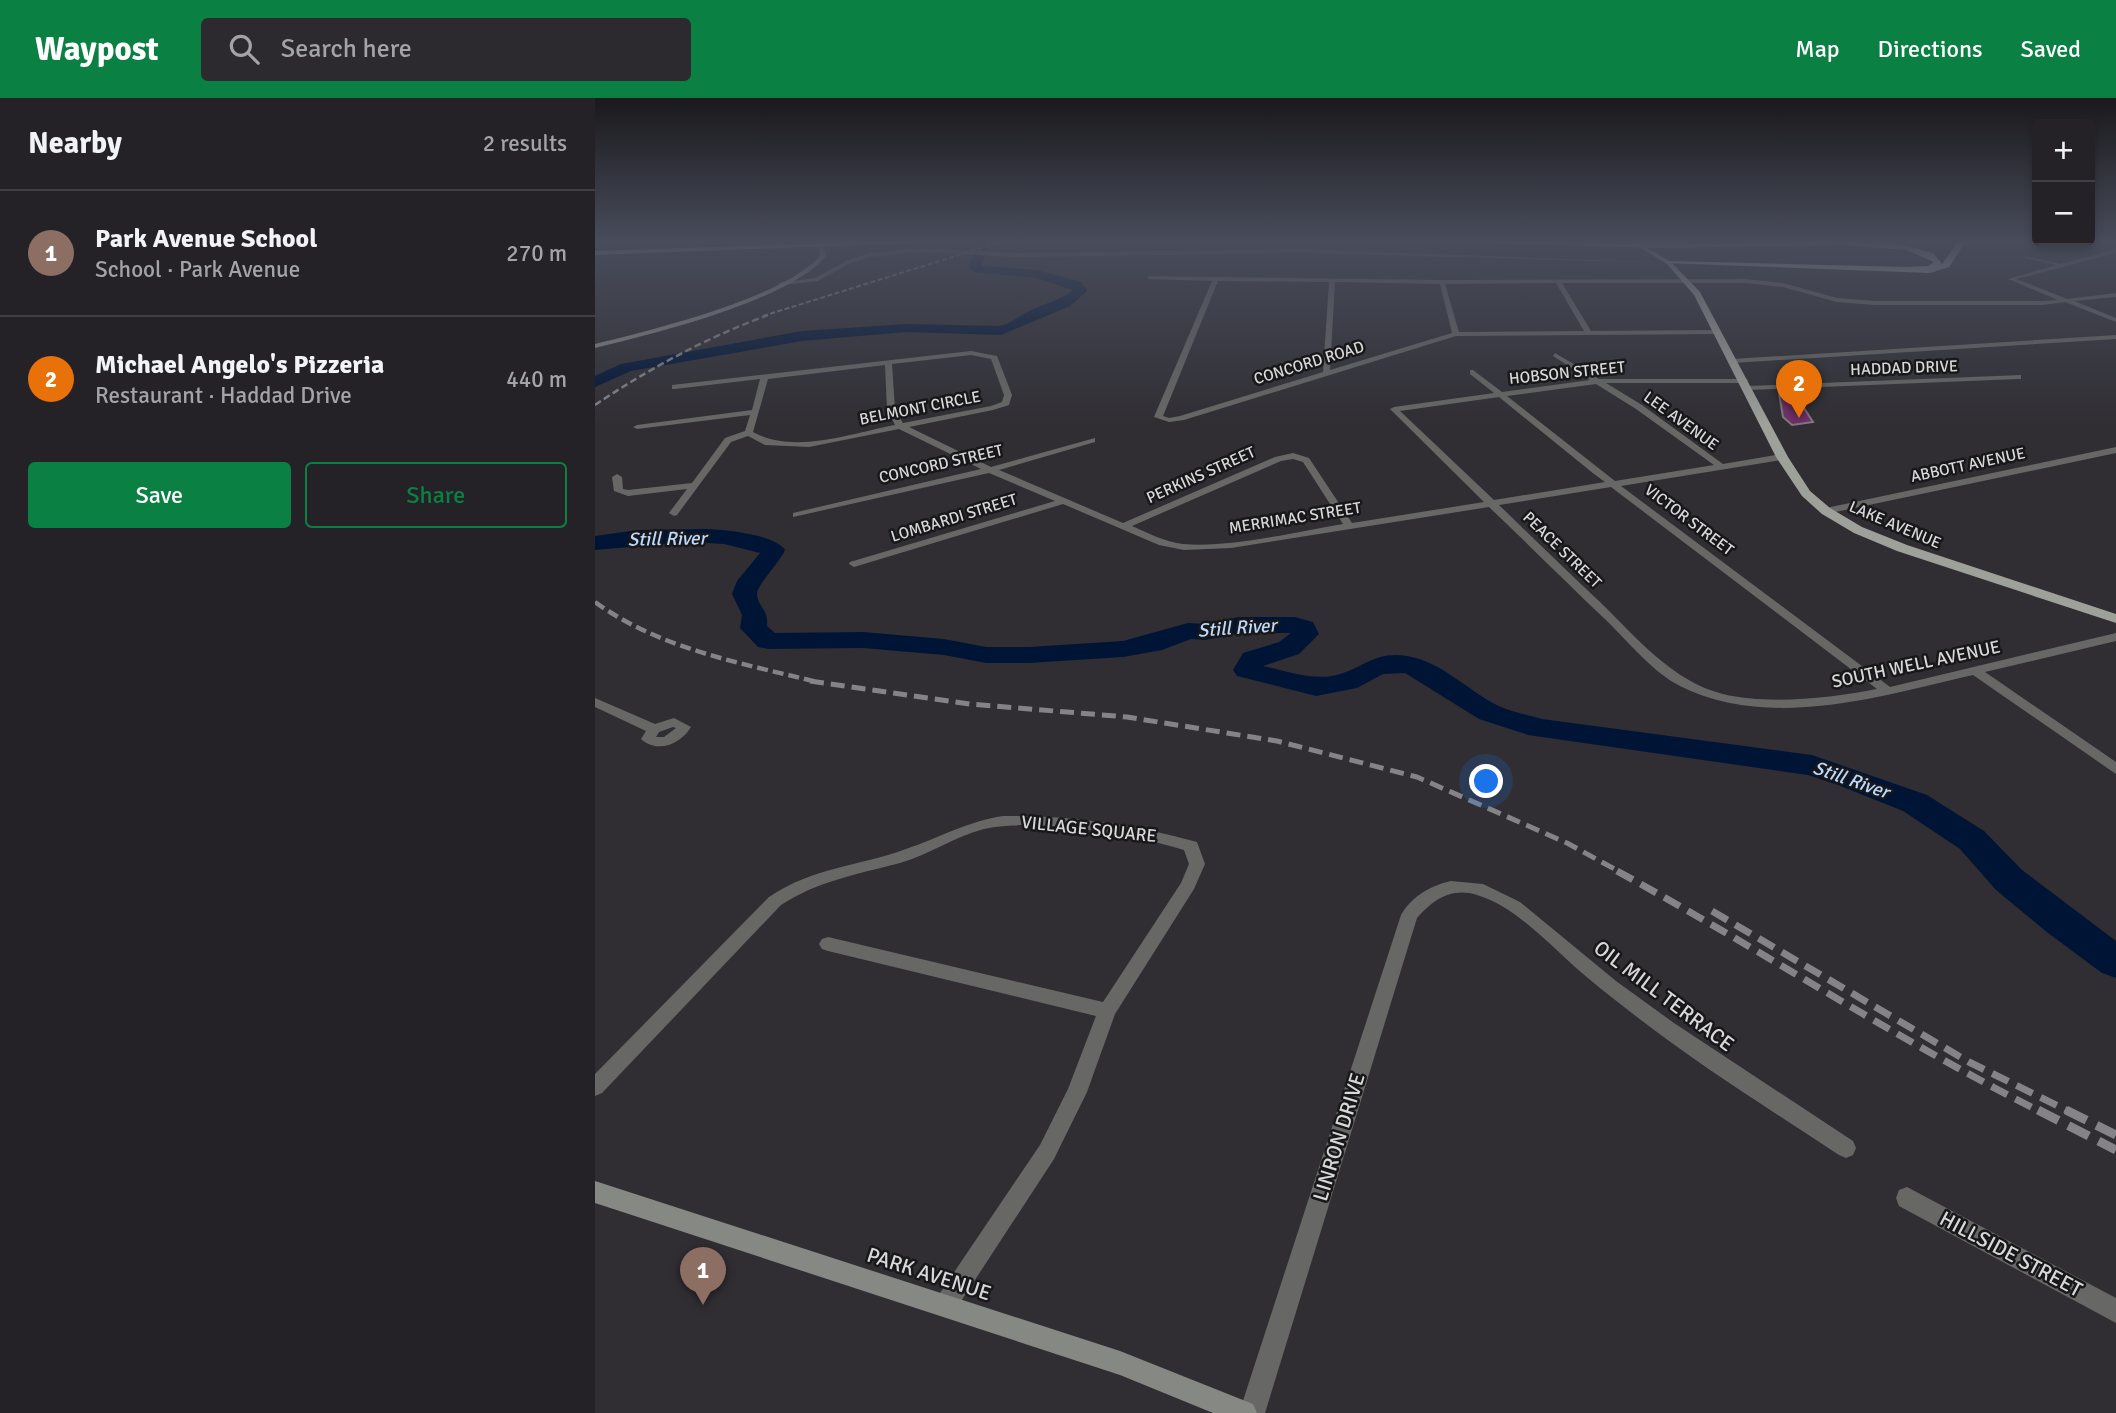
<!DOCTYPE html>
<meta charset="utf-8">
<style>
body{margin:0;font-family:Signika,sans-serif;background:#2c2a2e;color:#f1f3f6}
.controls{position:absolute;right:21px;top:21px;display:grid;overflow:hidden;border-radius:7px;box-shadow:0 4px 10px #0003}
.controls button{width:63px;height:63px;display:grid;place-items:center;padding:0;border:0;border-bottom:2px solid #413f43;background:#242226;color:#f1f3f6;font:35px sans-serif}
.you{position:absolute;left:892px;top:684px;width:24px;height:24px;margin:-18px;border:5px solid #fff;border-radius:50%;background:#1a73e8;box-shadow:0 0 0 10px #1a73e833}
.badge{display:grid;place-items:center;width:46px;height:46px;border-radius:50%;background:#0b8043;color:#fff;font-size:23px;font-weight:700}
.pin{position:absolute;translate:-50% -58px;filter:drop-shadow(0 2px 4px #0008)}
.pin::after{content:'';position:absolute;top:37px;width:24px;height:21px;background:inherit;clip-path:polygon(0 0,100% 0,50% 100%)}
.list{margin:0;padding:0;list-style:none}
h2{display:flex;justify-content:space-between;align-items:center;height:91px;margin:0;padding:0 28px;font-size:30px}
h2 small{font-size:23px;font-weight:400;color:#a3a4a7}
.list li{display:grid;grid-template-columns:46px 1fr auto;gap:21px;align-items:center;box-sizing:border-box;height:126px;padding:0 28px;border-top:2px solid #413f43}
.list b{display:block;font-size:26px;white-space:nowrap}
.list p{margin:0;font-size:23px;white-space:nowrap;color:#a3a4a7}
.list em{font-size:23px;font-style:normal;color:#a3a4a7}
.actions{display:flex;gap:14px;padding:21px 28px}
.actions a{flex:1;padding:16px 0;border:2px solid #0b8043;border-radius:7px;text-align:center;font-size:24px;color:#0b8043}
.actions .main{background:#0b8043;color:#fff}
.icon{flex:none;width:38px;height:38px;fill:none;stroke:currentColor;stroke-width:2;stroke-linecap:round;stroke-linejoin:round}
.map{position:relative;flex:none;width:1521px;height:1315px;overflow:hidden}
header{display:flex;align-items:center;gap:42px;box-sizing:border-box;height:98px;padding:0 35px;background:#0b8043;color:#fff}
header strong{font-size:33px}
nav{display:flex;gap:38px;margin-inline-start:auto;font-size:24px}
.search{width:490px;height:63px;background:#2c2a2e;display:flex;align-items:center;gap:18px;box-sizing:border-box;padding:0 24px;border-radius:7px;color:#a3a4a7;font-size:26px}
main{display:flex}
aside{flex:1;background:#242226}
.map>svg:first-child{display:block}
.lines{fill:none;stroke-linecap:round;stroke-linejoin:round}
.river{fill:#001536;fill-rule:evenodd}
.building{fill:#702f69;stroke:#7e797d;stroke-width:2}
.street{fill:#676865;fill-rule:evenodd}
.secondary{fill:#868883;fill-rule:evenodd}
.primary{fill:#9ea09a;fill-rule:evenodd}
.highway{fill:#b4b6af;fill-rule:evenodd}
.rail-far5{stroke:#848387;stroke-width:2;stroke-dasharray:5 2.5;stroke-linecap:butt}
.rail-far4{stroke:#848387;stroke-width:2.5;stroke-dasharray:7 3.5;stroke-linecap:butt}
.rail-far3{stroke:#848387;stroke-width:4.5;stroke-dasharray:11 5;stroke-linecap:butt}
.rail-far2{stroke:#848387;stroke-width:5;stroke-dasharray:14 7;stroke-linecap:butt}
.rail-far1{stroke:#848387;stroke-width:7;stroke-dasharray:18 9;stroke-linecap:butt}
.rail{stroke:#848387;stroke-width:9;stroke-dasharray:23 11;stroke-linecap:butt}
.labels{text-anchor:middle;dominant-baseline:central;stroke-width:5;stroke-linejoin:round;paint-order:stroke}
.far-street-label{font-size:16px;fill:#d8d7da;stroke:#181719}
.street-label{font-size:18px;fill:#d8d7da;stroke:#181719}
.water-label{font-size:19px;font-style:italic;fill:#bcdafe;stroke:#181719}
.near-street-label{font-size:21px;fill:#d8d7da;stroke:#181719}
</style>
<header>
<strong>Waypost</strong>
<div class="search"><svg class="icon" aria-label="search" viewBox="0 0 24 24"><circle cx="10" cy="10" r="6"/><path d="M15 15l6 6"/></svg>Search here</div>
<nav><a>Map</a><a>Directions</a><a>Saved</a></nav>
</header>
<main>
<aside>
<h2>Nearby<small>2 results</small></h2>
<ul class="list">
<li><span class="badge" style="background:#8d6e63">1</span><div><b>Park Avenue School</b><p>School · Park Avenue</p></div><em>270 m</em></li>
<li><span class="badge" style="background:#e8710a">2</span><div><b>Michael Angelo's Pizzeria</b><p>Restaurant · Haddad Drive</p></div><em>440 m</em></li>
</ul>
<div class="actions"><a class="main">Save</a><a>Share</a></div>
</aside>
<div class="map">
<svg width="1521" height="1315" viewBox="0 0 1521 1315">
<rect width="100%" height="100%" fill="#302e33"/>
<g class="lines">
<path class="river" d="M390,149l6,4 -7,7 -2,8 55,4 45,12 5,9 -17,15 -69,29 -95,-3 -104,9 -171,30 -36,16v-11l26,-12 181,-33 104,-7 94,2c12,-3 20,-11 31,-16 15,-7 28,-9 42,-20l-37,-12 -62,-6 -5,-5 3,-11z
M112,431c18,1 67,5 78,21 -5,12 -28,35 -28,44 1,14 12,15 10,32l8,7 88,-1 81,7 42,8h43l94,-6 65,-18 17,1 34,-7h56l18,5 6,12 -20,20 -36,12c25,5 49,15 74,9 27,-7 37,-24 70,-19 37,6 61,36 94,51 12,5 27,8 41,12l270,36 115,40 57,36 38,39 94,71v37l-14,-5 -54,-40 -52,-43 -36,-41 -57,-38 -65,-26 -30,-10 -280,-40 -49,-16 -74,-46 -22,1 -26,14 -41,8 -79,-20 -4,-6 10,-17 36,-11 12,-9h-52l-34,7 -14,-1 -29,11 -39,7 -94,6h-43l-42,-8 -81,-7 -95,1 -10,-2 -18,-19 2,-13 -10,-21 5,-13 23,-28 -36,-9 -35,-2 -94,8v-14l43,-6z"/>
</g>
<path class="building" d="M1184,295l16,1 18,28 -21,3 -9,-8z"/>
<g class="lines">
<path class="street" d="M326,150l95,5 283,-4 373,14 -373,-10 -283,4 -95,-5 -51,5 -20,6 -32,18 -37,4 -3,-2 37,-5 31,-17 23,-8z
M1521,151v4l-99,26 50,20 49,-6v4l-42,4 42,17v4l-51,-20 -22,3h-168l-38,-3 -54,-15 -38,-4h-183l29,48 126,-1 3,2 -3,2 -261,2 -272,84 -15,2 -15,-5 58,-136 -65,-2 2,-3 293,4 303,-1 38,4 54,15 38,3h168l15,-1 -50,-21 48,-14 -31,-7v-2l36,8zM623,183l111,1 -6,90 -143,44 -11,2 -6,-2zM740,184l105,2 12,49 -122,37zM961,185l28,48 -125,1 -14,-48z
M1521,237v4l-384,24 -4,-2 4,-2z
M376,253l26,5 15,39 -3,10 -16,5 -84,17 82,40 104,-29v4l-96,28 124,53 152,-66 18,-4 16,5 43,65 132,-21 -94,-93 4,-2 100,-14 -24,-19v-4h3l29,22 88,-12 -37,-24 2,-3 44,26h148l1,2 -4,2h-138l36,22 81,59 59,-10 4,3 -4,3 -161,26 269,201 226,-54v8l-131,31 131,90v12l-143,-99c-91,21 -204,56 -293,11 -26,-13 -51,-43 -72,-64 -40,-38 -79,-77 -119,-115l-258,41 -47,2 -25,-5 -96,-41 -209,63 -5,-3 1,-2 205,-61 -66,-28 -196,44v-4l188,-44 -82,-40 -90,18 -44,-2 -17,-9 -17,6 -54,73 -3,1 -5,-3 18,-24 -59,7 -14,-5 -2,-14 5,-3 5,3 1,12 5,1 64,-7 33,-45 20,-7 5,-16 -113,14 -4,-2 4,-2 115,-15 8,-31 -85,10h-3v-4zM376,257l20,4 13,36 -2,7 -11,4 -88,17 -8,-14 -3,-45zM290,267l2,44 8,16c-43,8 -101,30 -142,7l15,-53zM1001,286l40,25 78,56 -99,16 -108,-85zM904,299l95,77 11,8 -111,18 -94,-89zM698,361l10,3 40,62c-48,8 -112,24 -160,20 -18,-2 -35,-11 -51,-18l149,-65zM1016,389l266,202c-44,9 -110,16 -154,5 -50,-12 -88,-58 -123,-92 -34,-32 -68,-65 -101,-97z
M1426,277v4h-3l-270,11 -4,-2 4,-2z
M1521,349v6l-290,61 -5,-3 5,-3z
M0,600l60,26 19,-6 17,9c-10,17 -34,27 -50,12l5,-8 -51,-24zM78,629l3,1 -12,9h-8l3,-5z
M408,718c65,-1 131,8 194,26l8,22 -11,25 -79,125 -28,78 -33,67 -100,153 -8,4 -8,-4 -4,-8 4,-8 102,-151 28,-56 28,-73 -268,-65 -6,-2 -3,-5 3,-5 6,-2 275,65 78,-119 8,-19 -5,-14c-50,-15 -149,-33 -200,-21 -29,7 -55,26 -84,34 -42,11 -82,18 -119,42l-179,188 -7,3v-22l174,-177c47,-31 88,-30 137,-48 33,-11 62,-28 97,-33z
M856,783l32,3 37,18 96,79 58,42 179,118 3,7 -3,7 -7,3 -7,-3c-71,-47 -144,-92 -211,-145 -18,-14 -36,-28 -53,-43 -29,-26 -61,-61 -98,-72 -26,-8 -44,5 -60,23l-152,495h-26l162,-498c11,-19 29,-29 50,-34z
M1312,1089l209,111v25l-217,-117 -3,-8 3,-8z"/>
<path class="secondary" d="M222,142h6l3,16c-37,45 -173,78 -231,92v-4c57,-14 188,-46 225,-88z
M0,1083l525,170 133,53 4,9h-44l-93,-38 -525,-172z"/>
<path class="primary" d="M1033,142h7l36,22 29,30 88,165 22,34 20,17 32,19 45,18 209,69v9l-219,-72 -43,-18 -32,-19 -20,-18 -26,-39 -82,-162 -27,-31z"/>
<path class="highway" d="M322,142h73l-395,15v-4z
M803,142l257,4 192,-3 60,5 26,7 9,11 17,-24h8l-18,27 -19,6 -265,-10 4,-2 237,6 22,-1 6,-4 -28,-12 -59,-5 -192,3z"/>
<path class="rail-far5" d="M168,218l244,-76"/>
<path class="rail-far4" d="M0,307c55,-37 111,-67 173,-90"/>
<path class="rail-far3" d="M0,504c65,47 146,61 222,80"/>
<path class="rail-far2" d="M215,583l160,23 157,13 150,24 140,36 150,66 53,29"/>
<path class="rail-far1" d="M1022,773c143,78 279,168 424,241
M1117,813l257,151 101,50"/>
<path class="rail" d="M1443,1012l78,40
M1471,1012l50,25"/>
</g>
<linearGradient id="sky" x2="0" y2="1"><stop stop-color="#1a191c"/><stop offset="0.44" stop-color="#484c5b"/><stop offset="1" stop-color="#484c5b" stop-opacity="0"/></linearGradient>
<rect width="1521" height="326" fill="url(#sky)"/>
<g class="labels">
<g class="far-street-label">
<text transform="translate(714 265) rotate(-17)">CONCORD ROAD</text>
<text transform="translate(1309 270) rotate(-2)">HADDAD DRIVE</text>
<text transform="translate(972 275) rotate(-6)">HOBSON STREET</text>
<text transform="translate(325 310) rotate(-11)">BELMONT CIRCLE</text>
<text transform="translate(1086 323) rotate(36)">LEE AVENUE</text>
<text transform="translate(346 366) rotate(-13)">CONCORD STREET</text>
<text transform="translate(1373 367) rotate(-12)">ABBOTT AVENUE</text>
<text transform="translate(606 377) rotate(-24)">PERKINS STREET</text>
<text transform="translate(359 420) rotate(-17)">LOMBARDI STREET</text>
<text transform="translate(700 420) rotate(-9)">MERRIMAC STREET</text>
<text transform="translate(1094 422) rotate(37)">VICTOR STREET</text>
<text transform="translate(1300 427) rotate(23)">LAKE AVENUE</text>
<text transform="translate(967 452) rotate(44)">PEACE STREET</text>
</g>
<g class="street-label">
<text transform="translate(1321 566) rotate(-12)">SOUTH WELL AVENUE</text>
<text transform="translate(494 731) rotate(6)">VILLAGE SQUARE</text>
</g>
<g class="water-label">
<text transform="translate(72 441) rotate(-1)">Still River</text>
<text transform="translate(642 530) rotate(-4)">Still River</text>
<text transform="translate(1256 682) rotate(19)">Still River</text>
</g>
<g class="near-street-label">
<text transform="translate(1069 898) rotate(37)">OIL MILL TERRACE</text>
<text transform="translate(744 1039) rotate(-73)">LINRON DRIVE</text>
<text transform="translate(1416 1156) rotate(28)">HILLSIDE STREET</text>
<text transform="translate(334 1176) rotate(18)">PARK AVENUE</text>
</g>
</g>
</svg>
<div class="controls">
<button>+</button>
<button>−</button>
</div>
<div class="you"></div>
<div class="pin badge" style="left:108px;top:1207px;background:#8d6e63">1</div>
<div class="pin badge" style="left:1204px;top:320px;background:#e8710a">2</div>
</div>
</main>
